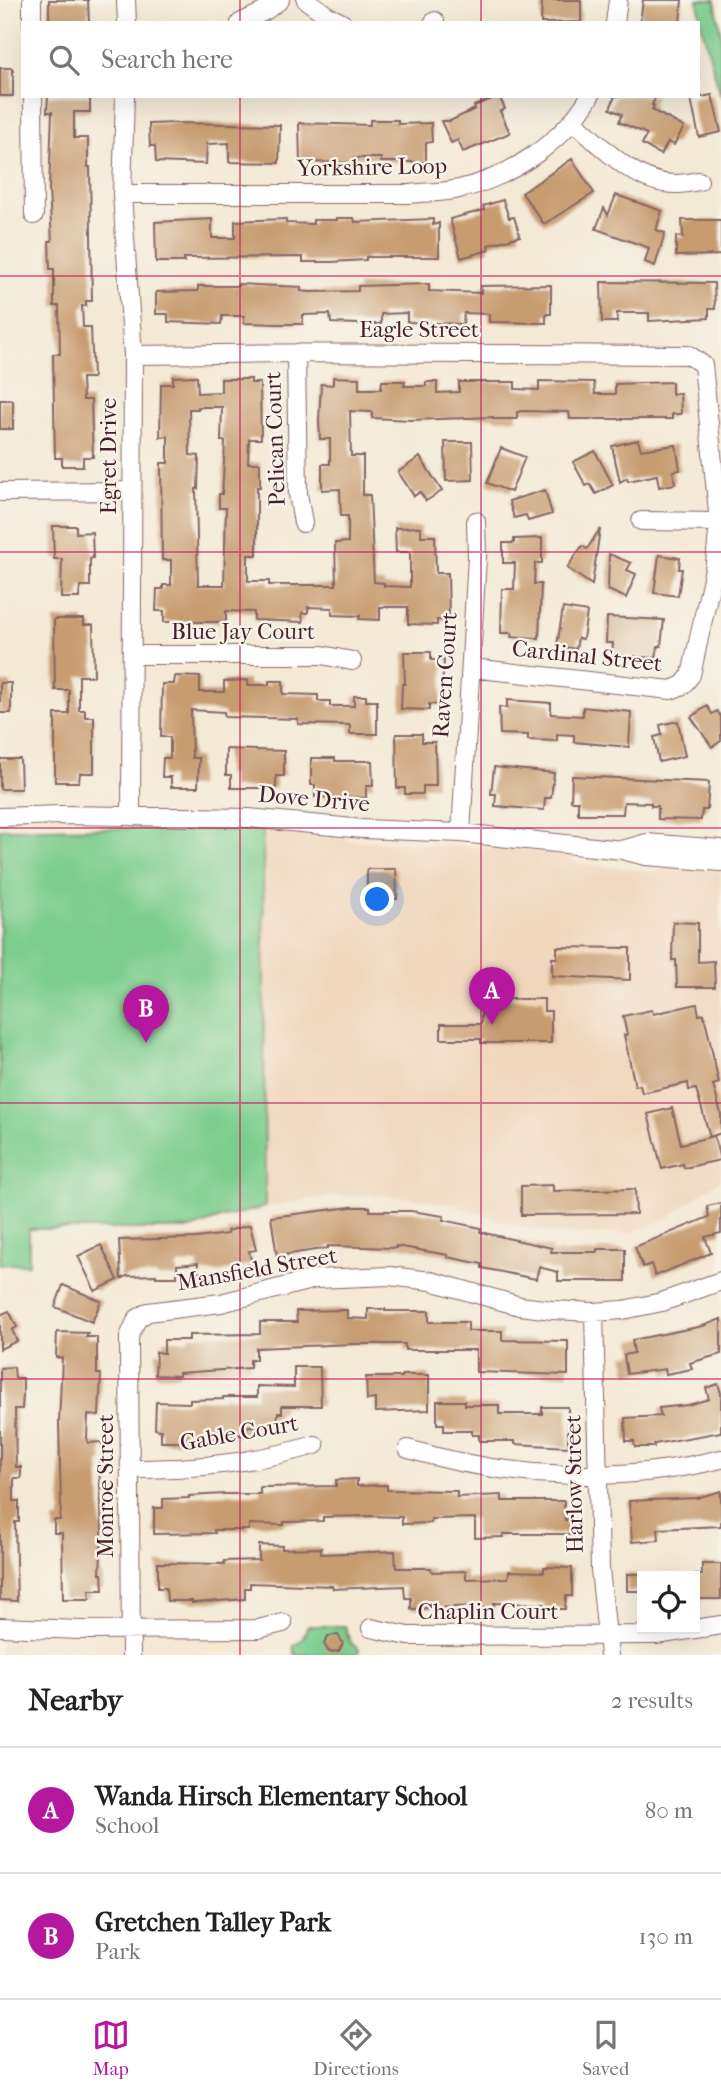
<!DOCTYPE html>
<style>
body{margin:0;font-family:"IM FELL French Canon",serif;background:#f6f6f6;color:#222}
.controls{position:absolute;right:21px;bottom:21px;display:grid;overflow:hidden;border-radius:0px;box-shadow:0 7px 28px #0002}
.controls button{width:63px;height:63px;display:grid;place-items:center;padding:0;border:0;border-bottom:2px solid #e0e0e0;background:#fff;color:#222;font:35px sans-serif}
.you{position:absolute;left:378px;top:900px;width:24px;height:24px;margin:-18px;border:5px solid #fff;border-radius:50%;background:#1a73e8;box-shadow:0 0 0 10px #1a73e833}
.badge{display:grid;place-items:center;width:46px;height:46px;border-radius:50%;background:#b5179e;color:#fff;font-size:23px;font-weight:700}
.pin{position:absolute;translate:-50% -58px;filter:drop-shadow(0 2px 4px #0008)}
.pin::after{content:'';position:absolute;top:37px;width:24px;height:21px;background:inherit;clip-path:polygon(0 0,100% 0,50% 100%)}
.list{margin:0;padding:0;list-style:none}
h2{display:flex;justify-content:space-between;align-items:center;height:91px;margin:0;padding:0 28px;font-size:30px}
h2 small{font-size:23px;font-weight:400;color:#767676}
.list li{display:grid;grid-template-columns:46px 1fr auto;gap:21px;align-items:center;box-sizing:border-box;height:126px;padding:0 28px;border-top:2px solid #e0e0e0}
.list b{display:block;font-size:26px;white-space:nowrap}
.list p{margin:0;font-size:23px;white-space:nowrap;color:#767676}
.list em{font-size:23px;font-style:normal;color:#767676}
.icon{flex:none;width:38px;height:38px;fill:none;stroke:currentColor;stroke-width:2;stroke-linecap:round;stroke-linejoin:round}
.map{position:relative;flex:none;width:721px;height:1655px;overflow:hidden}
.search{position:absolute;background:#fff;box-shadow:0 7px 28px #0002;left:21px;right:21px;top:21px;height:77px;display:flex;align-items:center;gap:18px;box-sizing:border-box;padding:0 24px;border-radius:0px;color:#767676;font-size:26px}
.sheet{height:343px;background:#fff}
nav{display:flex;justify-content:space-around;align-items:center;box-sizing:border-box;height:98px;border-top:2px solid #e0e0e0;background:#fff;font-size:19px;color:#767676}
nav a{display:grid;justify-items:center;gap:4px}
nav .on{color:#b5179e}
.map>svg:first-child{display:block}
.built{fill:#f0d6bc}
.green{fill:#7dcd8e;stroke:#64765c;stroke-width:2}
.building{fill:#c79c71;fill-rule:evenodd}
.lines{fill:none;stroke-linecap:round;stroke-linejoin:round}
.minor-casing{stroke:#866666;stroke-width:20}
.minor{stroke:#fff;stroke-width:18}
.grid{fill:none;stroke:#c2185b;stroke-width:2;stroke-opacity:0.55}
.labels{text-anchor:middle;dominant-baseline:central;stroke-width:5;stroke-linejoin:round;paint-order:stroke}
.street-label{font-size:23px;fill:#4a1f2b;stroke:#f7f3e8}
</style>
<div class="map">
<svg width="721" height="1655" viewBox="0 0 721 1655">
<rect width="100%" height="100%" fill="#f7f3e8"/>
<filter id="ink" filterUnits="userSpaceOnUse"><feTurbulence type="fractalNoise" baseFrequency=".0143" numOctaves="2"/><feDisplacementMap in="SourceGraphic" scale="14" xChannelSelector="R" yChannelSelector="G"/><feConvolveMatrix kernelMatrix="1 2 1 2 8 2 1 2 1" color-interpolation-filters="sRGB"/></filter>
<filter id="wash" filterUnits="userSpaceOnUse"><feTurbulence type="fractalNoise" baseFrequency=".00686" numOctaves="4" result="noise"/><feDisplacementMap in="SourceGraphic" scale="28" xChannelSelector="R" yChannelSelector="G"/><feGaussianBlur stdDeviation="1.57" result="paint"/><feColorMatrix in="noise" values="0 0 0 0 0 0 0 0 0 0 0 0 0 0 0 0 0 1.4 0 .05"/><feComposite in="paint" operator="in"/></filter>
<g filter="url(#wash)">
<rect width="100%" height="100%" fill="#f4e9d5"/>
<path class="built" d="M263,830l82,10 175,9 40,5 19,9 75,9 19,-5 48,4v308l-56,41 -36,13 -40,2 -34,-2 -33,-6 -70,-22 -39,-7 -42,-3 -38,1 -68,11z"/>
<path class="green" d="M698,0h17l6,36v61l-20,-73z
M220,828l43,2 2,377 -44,11 -31,11h-161v35h-29v-435z
M308,1626h37l5,16 9,8 -2,5h-62l-2,-9 9,-6z"/>
<g id="blocks">
<path class="building" d="M49,0h39l1,23h-40z
M542,0h39v22l-40,1z
M643,0h39l-2,23h-40z
M0,68h13v28h-13z
M712,95l9,37 -22,5 -8,-38z
M48,96h42v16h-16v26h14v29h2l2,134h-6v5h-4l1,21h8l2,51h-11l1,22h8l2,57h-10v9h-21v-8h-7l-2,-104h7l-1,-48h-5v-37h-4l-1,-28h3l-3,-51 3,-78h-5z
M499,96l6,13 -5,2 10,22 -47,19 -5,-12 -7,3 -10,-22h9l25,-12 -1,-3z
M615,96h41l-4,9 2,1 -2,4 32,17 -10,18 -6,-3 -7,13 -19,-11 5,-10 -28,-12 3,-8 -12,-5z
M370,120h28v4l33,-1 1,19 -6,1v19h-45v-4h-28v5l-53,-1 -1,-39 71,2z
M177,123l103,2 -1,38 -50,-1v-19l-22,1 -1,20 -50,-2 -1,-16h-5l-1,-22z
M572,159l22,34 -50,31 -22,-31z
M616,195l46,16 -6,19 9,3 -10,33 -10,-4 4,-14 -53,-19 8,-21 4,7z
M503,200l6,18 5,-1 6,19 -32,9 1,5 -28,8 -11,-39 34,-9 -1,-4z
M337,218h17l1,4 78,-3v6l6,-2v34h-73v3l-35,2h-28v-5l-119,1v4h-28l-1,-40 57,-3v19h23v-17l51,-2v4l27,1v-4h24z
M682,220h39v35l-45,1v-20l7,2z
M601,282l113,1 1,26h-6v9l-60,3v-8h-32v9h-15z
M238,284l63,3v4l9,1 48,-1v-5l71,-2v7l52,2v-7l70,-1v29h-5v9l-57,-1v-8l-25,-1 -1,11 -56,-2v-9l-26,1v10h-23l-27,-1 -1,-9 -27,1v9h-25l-34,-1v-7h-22l-1,8 -53,-2v-8h-12v-22l42,-1v-5h40z
M197,376l1,17 23,-1v-13h30v4h9l1,56h-12l-1,24h12v24h-3v68h-9v26h21v4h67l-1,-42 13,-1v-26h-7l-1,-27 -18,1v-26h8v-25h-10l-1,-18 2,-37 12,1v-8l26,1v11h22l1,-8h23l-1,5h22v-4h11v11l22,-1v-10h56v7l24,1v-9l55,1 1,12h20v-10l57,-2v12l8,-1 1,21h-9v5h-102l-1,-7 -47,-1 -5,1v7h-24v-2l-82,3 -39,-2v-6l-22,-1 1,45h12v39h7l4,87 10,1v3l26,1v-35h-14l-1,-24 26,-1v9h14l1,37h12l1,47h-12v5l-29,-1v-17h-28v13l-21,-1 1,-3 -28,-1v-7l-24,-1v6h-6l1,9 -49,-2v-8l-28,-1v11h-62v-11h-8l1,-22h6v-4h8v-25h-9l-1,-97h7v-27l-8,1 1,-53h12v-7zM198,407h24l-1,34h4l-1,22 -2,31h-3v14h7l-2,77h-26l-2,-96h2l1,-33 -9,-1 -1,-46h9z
M0,400h13v29h-13z
M638,440l3,10 35,-5 4,25 -7,1 2,13 -16,3 -2,-12 -29,6 -1,-3 -7,4 -8,-36z
M445,442h27l1,38 -27,1z
M501,448l24,9 -14,35 -24,-9z
M595,451l18,34 -17,9 -6,-10 -4,2 -13,-24z
M420,457l22,34 -16,10 -6,-9 -6,4 -16,-24z
M545,490l7,24 -24,7 -2,-6 -12,3 -5,-17z
M53,526h23v7l16,-1 1,26 -3,1v27h-10l-1,12h-18l1,-39h-8z
M600,529l-8,56 -25,-17 15,-22 5,3z
M542,538v25h-7l-1,21h7l-2,54 -28,-1 1,-4h-11l1,-44h12l1,-26h-12v-20h11v-4z
M609,554l22,9 -4,7 9,4 -10,24 -18,-8z
M659,555l21,3 -1,11h3l-4,27 -24,-3z
M563,608l24,4 -4,27 -5,-1 -2,11 -19,-3z
M607,617l57,3 -3,26h-3l-2,12 -44,-3 1,-12h-7z
M54,619h30v6h9l1,51h-15v34h6v7h9v56h-14l-1,9h-24v-68h14v-24h-14z
M404,652h27v8h13l-3,45 -12,-1v6l-28,-1 1,-25h3z
M175,676l25,1v15h24v-11l24,-1v5h21v-4h14v13l35,1v6h12v5h24v-10h12v5h11v33h-27v-9l-52,-1v-5l-73,-2 -1,-5 -33,-2 1,48h7l-1,29h-27v-10h-9l1,-19h7v-21h-9l1,-53h12z
M0,683h11v30h-11z
M507,700l44,3v11l32,2v-9l48,5 -2,35 -55,-5v-7l-17,-1v7l-29,-1v-5l-28,-1 -1,-27 8,1z
M707,706l5,8 5,-3 4,6v24l-9,6 -21,-30z
M678,721l7,35 -26,6 -5,-25 8,-2 -2,-10z
M396,734h26v8h13l1,44h-13v8h-18v-6h-8z
M226,749l58,2v25h-8v12h-45v-13h-5z
M311,758h24v3h37l1,25h-7v12l-51,-1v-12h-4z
M0,759h20l1,30h-21z
M494,767l60,6 -3,25h-6l-1,12 -49,-4 1,-12h-5z
M572,776l137,6 -2,28h-5l-1,10 -43,-1v-13h-7v-3l-27,-1 -1,12h-45v-13h-7z
M367,869h29l1,30h-30z
M673,922l25,1v39l16,-1 1,26h-38l-1,-27h-4z
M557,947l73,1v32l-78,-4v-18h5z
M481,999h63v12h7v32h-70v-4h-40v-15h40z
M697,1004l2,11 5,-1 15,69 -6,2 8,29v19l-11,4 -14,-48 -7,1 -1,-7 -46,10 -2,-8 -5,1 -11,-51h3l-4,-19 29,-6 1,4z
M672,1108l9,36 33,-8 6,24 -36,8 -1,-4 -21,5 -14,-55z
M553,1185v6l82,-2 1,25 -115,1v-29z
M721,1203v30l-16,4 6,16 -56,23 -4,-12 -8,3 -8,-20 74,-30 -2,-11z
M351,1207h19v4h41l33,5 -1,4 38,8 -1,4 72,16 -1,4h46v-3h28v32h-67v-9l-19,-5 -3,12 -54,-11v-4l-35,-7 1,-2 -52,-9v2l-68,-2v2l-51,8 -6,-39z
M250,1225l6,25 -7,1 3,13 -30,8 -24,1v-10l-21,2v12h-21v-2l-29,1 -6,3 -2,-39 77,-2 32,-4 -1,-3z
M101,1245l17,35 -23,11 -17,-35z
M63,1285l38,16 -9,21 -37,-15z
M368,1309h17v2h44v11h39v9h34v9l66,1v34l-92,-3v-22h-71v-6h-51l-98,4v12h-6v8l-71,5v3l-24,-1 1,-23 8,1v-13h25v-5l71,-1v-12h37l-1,-11 51,-1v8l21,1z
M9,1311l8,16 -5,3 5,11 -17,8v-34z
M721,1319v35l-31,9 2,6 -26,5 -1,-5 -38,5 -3,-19 10,-2 -2,-13 71,-14z
M57,1332l31,1 -2,4h11v37h4l-2,42 -11,-1 -1,23 1,5 14,-1v20h-3l3,70 -2,42h2l1,16h-14l1,9h-27l-1,-66h-8v-13h6l1,-12 -2,-86 3,-64 -6,-1z
M14,1367l1,11h8v16l-1,15h-7l1,58h5v11h-7v23h5v21h-4l2,79 -17,-1v-232z
M294,1367h26l1,39h-39v7h-4l-1,14 -30,-1v9h-33v3l-34,1v3h-19v-12l-6,-1 1,-27 34,1v-3l33,-1v-2h34v-11l37,1z
M402,1375h27v35l-54,2v-13l-8,1 -1,-23h36z
M718,1384l3,9v39l-67,12v3h-19l-1,-6h-8l-1,-23 36,-2 -2,-8 29,-3 21,-6 -3,-11z
M437,1401h28v4h34v9h43v-7h26v40l-53,-3v-3h-36v-6h-7v-4h-28v-7h-7z
M357,1479v7l30,-1v5l70,1v6l45,-2v6h62l1,19 7,-1v15h-69v3l-28,1v-20l-44,1v4l-29,1v-7l-35,-1 -44,1v4l-39,1v3l-35,-1v6h-35l1,3 -61,1v-26h9v-9l26,-1v-2l36,-2h35v-7l76,-1v-6z
M721,1491v35l-63,3 1,11 -27,2 -3,-41 68,-3z
M259,1545l23,1v3l39,-1v6l74,-3 1,17h35l1,4 34,-1v8l42,-1 1,-7 35,1v-5l28,1v28h-6l-1,13h-21v-5l-50,-1v5h-20v-2l-63,3v-11h-6l-1,-12 -71,3 -1,-3 -82,-3v5h-5v11l-53,4v-2h-25l-1,-13h-8v-25l66,1v-3l35,-1z
M702,1564h19v35h-26v-24h7z
M627,1574h15v17h-15z
M338,1635l5,8 -4,8 -10,1 -5,-8 4,-8z"/>
</g>
</g>
<g filter="url(#ink)">
<use href="#blocks" fill-opacity="0" stroke="#866666" stroke-width="2"/>
<g class="lines">
<defs>
<path id="minor" d="M32,0v23
M126,0l1,23
M306,0l22,16 14,7
M240,23l25,-12 15,-11
M433,23l2,-2
M615,23l3,-23
M33,96l1,119
M125,96l-3,98 11,161 -2,461
M573,121c28,25 63,64 104,63 7,0 15,-2 22,-3
M122,194h288c16,-2 34,-1 49,-5 51,-11 105,-48 131,-93
M296,353l2,141 5,29
M133,355l163,-2 393,2 14,10 16,157 -4,42 -24,111 -8,10 -12,5 -200,-22
M0,492l132,-1
M641,521l78,1
M133,655h189l30,6
M0,817l62,-2 187,3 114,11 98,4 161,17 24,6 75,6
M461,833l16,-276 -1,-36
M622,850l25,-7 74,6
M594,1312l6,257 9,86
M408,1449c100,30 211,35 313,10
M130,1469c64,1 123,-6 185,-24
M0,1627l81,3 177,-1 25,-6
M371,1628l37,8 248,-1 65,-10
M131,1655l-2,-318 8,-18 11,-7 73,-9 94,-24 75,-3 41,5 89,25 32,4 42,2 29,-2 39,-8 59,-21"/>
</defs>
<use href="#minor" class="minor-casing"/>
<use href="#minor" class="minor"/>
</g>
</g>
<path class="grid" d="M240,0v23M481,0v23M240,96v1559M481,96v1559M0,276h721M0,552h721M0,828h721M0,1103h721M0,1379h721"/>
<g class="labels">
<g class="street-label">
<text transform="translate(372 167) rotate(-1)">Yorkshire Loop</text>
<text x="419" y="329">Eagle Street</text>
<text transform="translate(275 439) rotate(-92)">Pelican Court</text>
<text transform="translate(108 456) rotate(-90)">Egret Drive</text>
<text x="243" y="631">Blue Jay Court</text>
<text transform="translate(587 656) rotate(6)">Cardinal Street</text>
<text transform="translate(445 675) rotate(-86)">Raven Court</text>
<text transform="translate(314 799) rotate(5)">Dove Drive</text>
<text transform="translate(257 1269) rotate(-10)">Mansfield Street</text>
<text transform="translate(239 1433) rotate(-10)">Gable Court</text>
<text transform="translate(574 1484) rotate(-91)">Harlow Street</text>
<text transform="translate(105 1486) rotate(-90)">Monroe Street</text>
<text x="488" y="1611">Chaplin Court</text>
</g>
</g>
</svg>
<div class="controls">
<button><svg class="icon" aria-label="locate" viewBox="0 0 24 24"><circle cx="12" cy="12" r="6"/><path d="M12 2v4M12 18v4M2 12h4M18 12h4"/></svg></button>
</div>
<div class="you"></div>
<div class="pin badge" style="left:492px;top:1025px">A</div>
<div class="pin badge" style="left:146px;top:1043px">B</div>
<div class="search"><svg class="icon" aria-label="search" viewBox="0 0 24 24"><circle cx="10" cy="10" r="6"/><path d="M15 15l6 6"/></svg>Search here</div>
</div>
<section class="sheet">
<h2>Nearby<small>2 results</small></h2>
<ul class="list">
<li><span class="badge">A</span><div><b>Wanda Hirsch Elementary School</b><p>School</p></div><em>80 m</em></li>
<li><span class="badge">B</span><div><b>Gretchen Talley Park</b><p>Park</p></div><em>130 m</em></li>
</ul>
</section>
<nav>
<a class="on"><svg class="icon" aria-label="map" viewBox="0 0 24 24"><path d="M3 6l6-2 6 2 6-2v14l-6 2-6-2-6 2zM9 4v14M15 6v14"/></svg>Map</a>
<a><svg class="icon" aria-label="directions" viewBox="0 0 24 24"><path d="M12 3l9 9-9 9-9-9zM9 14v-3h6M13 9l2 2-2 2"/></svg>Directions</a>
<a><svg class="icon" aria-label="saved" viewBox="0 0 24 24"><path d="M7 4h10v16l-5-4-5 4z"/></svg>Saved</a>
</nav>
